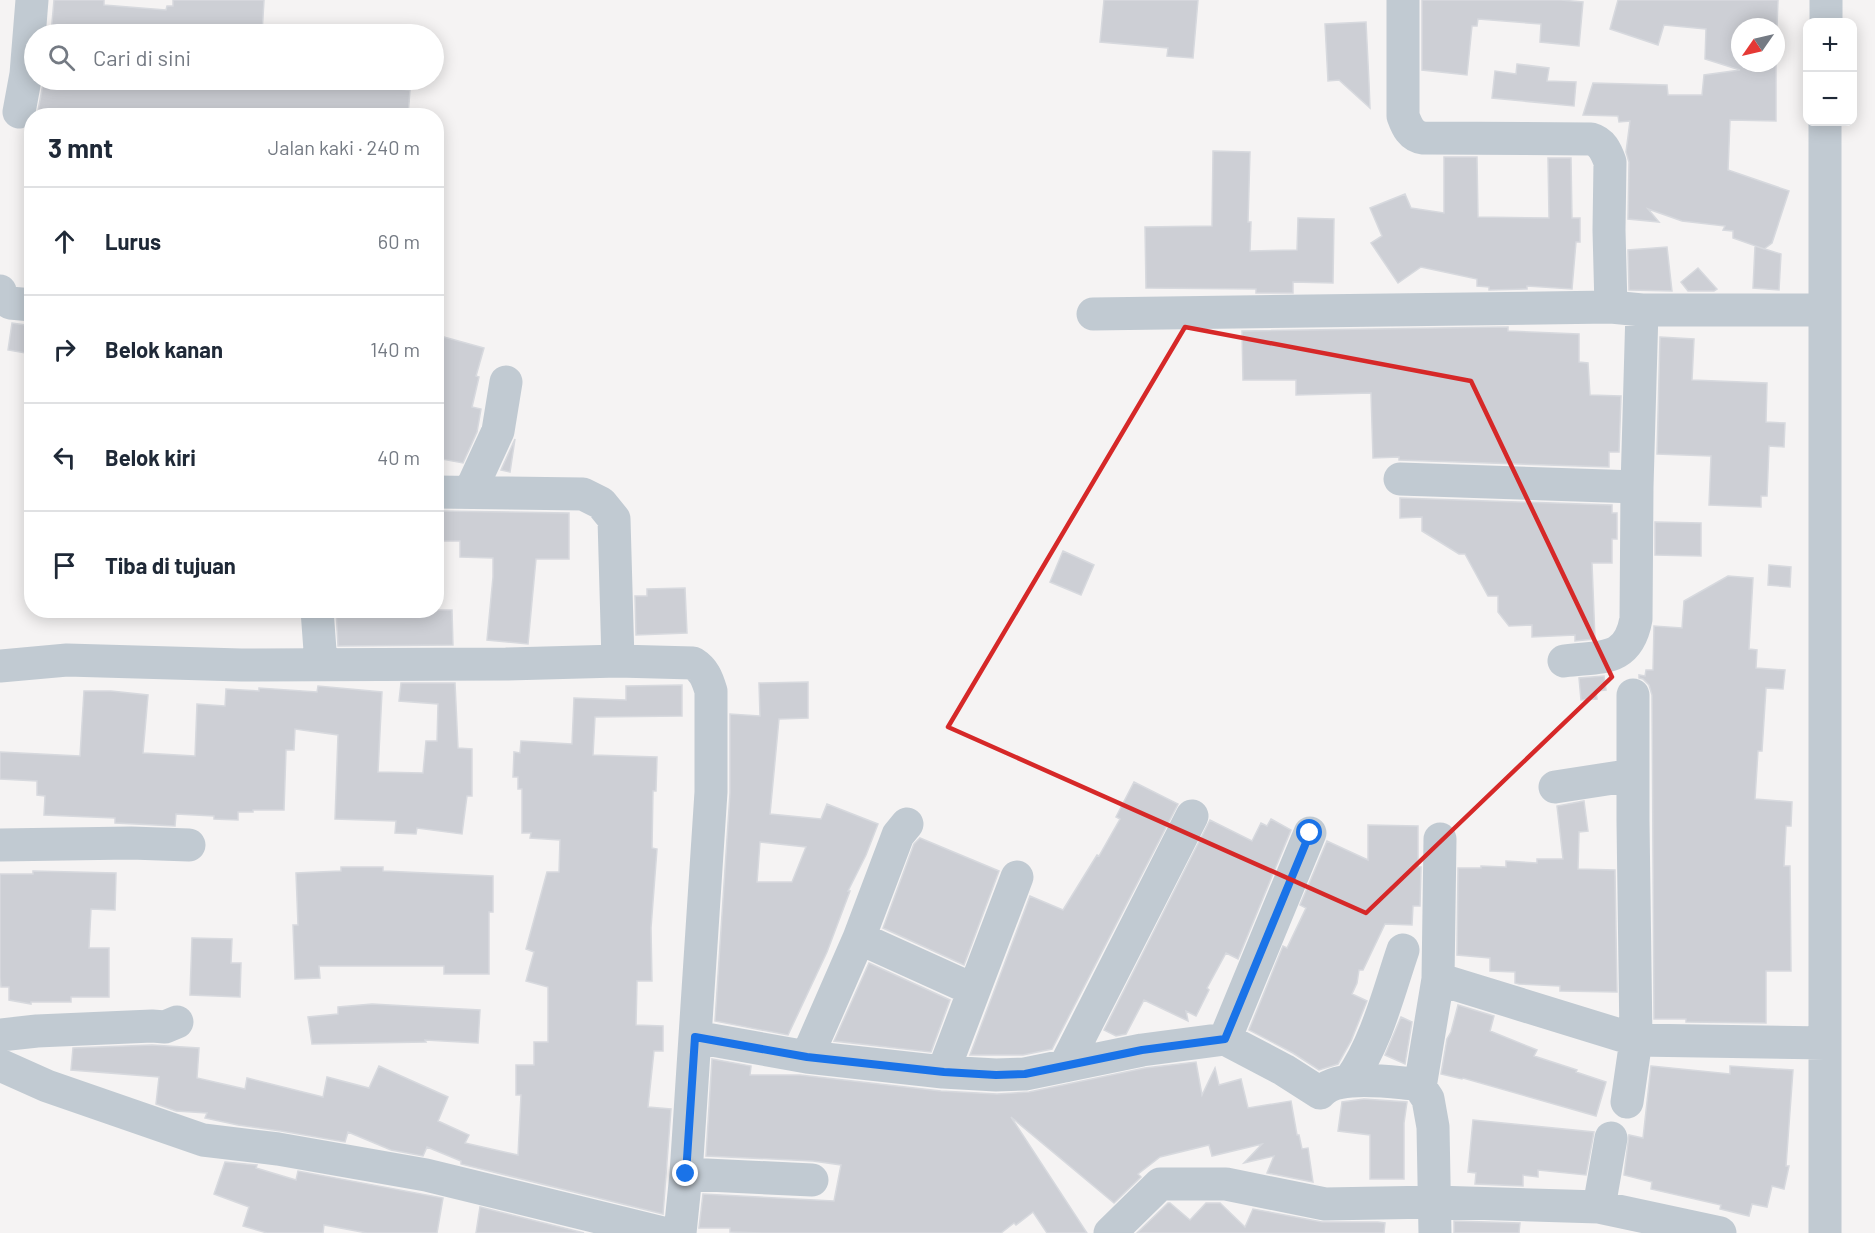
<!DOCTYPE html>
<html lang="id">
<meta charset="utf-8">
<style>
body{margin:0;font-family:Barlow,sans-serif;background:#f6f6f7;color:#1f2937}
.controls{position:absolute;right:18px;top:18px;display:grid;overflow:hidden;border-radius:12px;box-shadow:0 3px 15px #0003}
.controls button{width:54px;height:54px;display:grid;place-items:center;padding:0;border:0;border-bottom:2px solid #e0e1e3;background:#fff;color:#1f2937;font:30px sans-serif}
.compass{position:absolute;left:1731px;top:18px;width:54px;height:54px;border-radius:50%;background:#fff;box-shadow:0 3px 15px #0003;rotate:236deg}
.stop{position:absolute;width:18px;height:18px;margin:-14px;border:4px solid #1a73e8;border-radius:50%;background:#fff}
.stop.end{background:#1a73e8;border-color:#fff;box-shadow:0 2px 6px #0008}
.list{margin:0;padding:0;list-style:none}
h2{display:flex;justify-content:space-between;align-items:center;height:78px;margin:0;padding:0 24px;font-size:26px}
h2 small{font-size:20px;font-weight:400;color:#747a83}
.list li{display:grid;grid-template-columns:39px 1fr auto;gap:18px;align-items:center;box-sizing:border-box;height:108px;padding:0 24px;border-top:2px solid #e0e1e3}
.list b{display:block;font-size:22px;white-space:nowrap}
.list em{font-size:20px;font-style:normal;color:#747a83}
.icon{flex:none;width:33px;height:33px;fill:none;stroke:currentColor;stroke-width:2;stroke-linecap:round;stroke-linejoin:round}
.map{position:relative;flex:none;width:1875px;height:1233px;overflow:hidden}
.search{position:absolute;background:#fff;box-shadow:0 3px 15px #0003;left:24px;top:24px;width:420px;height:66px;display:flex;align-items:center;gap:15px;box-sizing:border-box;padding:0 21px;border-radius:33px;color:#747a83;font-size:22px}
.panel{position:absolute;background:#fff;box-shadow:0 3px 15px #0003;left:24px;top:108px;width:420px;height:510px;border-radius:24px}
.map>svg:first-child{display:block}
.building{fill:#cdcfd5;stroke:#d7d9de;stroke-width:1.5;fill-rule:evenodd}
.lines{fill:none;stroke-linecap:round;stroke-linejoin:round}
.minor{stroke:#c1cad2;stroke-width:33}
.route{stroke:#1a73e8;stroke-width:8}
.marked{fill:none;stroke:#d62828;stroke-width:4.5;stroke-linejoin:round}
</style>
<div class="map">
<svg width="1875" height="1233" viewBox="0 0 1875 1233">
<rect width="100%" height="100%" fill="#f5f3f3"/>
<path class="building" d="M54,0h50v5l62,5 1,-4h6v-6h91l-2,34h-211z
M1104,0h94l-5,58 -26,-2 1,-8 -68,-6z
M1422,0h139l22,2 -4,44 -39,-4 1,-18 -63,-5 -1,7h-5l-5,49 -45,-5z
M1618,0h160l-2,53v-26h-36v36h36v58l-46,-1 -2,50 61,21 -17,52 -8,6 -31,-11v-7l-10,-1 2,-4 -43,-5 -34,-12 11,13 -31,-3 1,-57 -3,-10 4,-31 -11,1 -1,-6 -35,-1 10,-32 74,2 1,10h34l2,-20 36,-5 -35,-11 1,-30 -42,-4 -6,20 -48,-16z
M1366,22l3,61 1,25 -31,-28 -11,1 -3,-57z
M1517,64l32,4 -2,13 29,1 -2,24 -82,-8 3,-27 21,3z
M179,80h72l71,5v-5h7l48,4 -1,3 34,3 -2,26h-371l6,-32 70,4v-5l32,3v-3l34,2z
M1213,151l37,1 -2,70h3l-1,29 47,-1 1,-32 36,1 -1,64 -40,-1v11h-37v-4l-110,-1 -1,-61 67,-1z
M1444,157h33l1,60 71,1 -1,-60h23l1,60h8v24h-4l-4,47 -45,-3v3l-38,1v-3l-12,-1v-7l-56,-12 -23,16 -27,-40 11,-7 -12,-28 35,-14 6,14 33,5z
M1755,246l26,8 -2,36 -26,-2z
M1667,247l5,44 -43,-1 -1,-40z
M1698,268l19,21 -3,2h-26l-7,-9z
M12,323l20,3v28l-24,-4z
M1508,327v4l71,3v28l9,1 2,32 31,1 -2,56h-10v15l-210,-7v-3l-26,1 -2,-65 -75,2v-15h-53l-1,-49z
M444,337l40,11 -8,28 3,1 -7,30 9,2 -4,23 -14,31 -27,-5v-39l6,-25 -6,-1v-26z
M1660,337l34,2 -2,41 75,3 -1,39 19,1 -1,24 -15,-1 -2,50h-6v11l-52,-2 2,-49 -54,-2z
M515,439l-5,33 -9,-2z
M1400,498l212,7v8h5v26h-5v24h-20l3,76 -20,2v-6l-43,2v-12l-23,1 -11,-14v-16h-10l-23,-42h-6l-37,-23v-14l-22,1z
M436,511l133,2v46h-33l-8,85 -41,-4 6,-63v-19l-33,-1v-16h-24z
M1655,522l46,1v33l-46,-1z
M1063,551l31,14 -13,30 -31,-13z
M1769,565l22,2 -1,20 -22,-2z
M1728,576l25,2 -4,71 8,1 -1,18 29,2 -2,19 -17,-1 -4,63h-4l-3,48 37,3 -1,24h-5l-2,40h6l1,105h-25v52l-80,-1v-3h-32l-2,-324 -3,-10 -6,-6 -4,-1v-3l6,1 1,-6h7l1,-44 28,2 2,-27z
M685,588l2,45 -51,2 -1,-39h12v-7z
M336,610h116l1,35 -115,1z
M1604,676l2,14 -10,1 1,8 -16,1 -2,-22z
M808,682v36l-29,1 -9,95 51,5 6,-15 51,20 -12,31 -18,36h2l-23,61 -39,83 -73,-14 15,-228v-79l30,2 -1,-33zM760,842l46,5 -14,35h-35z
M401,683h54l3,65 14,1v47h-5l-5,38 -45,-6 -1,6 -21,-1 1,-12 -61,-2 3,-84 -43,-6 -1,21h-8l-2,60h-31v2h-15v8l-24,-1v-3l-38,-2 -1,12 -60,-3v-5l-71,-3 1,-19 -8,-1v-14l-37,-2v-27l80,4 4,-65h27l37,4 -5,58 52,3 2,-52 28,2 1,-17 33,2v-3l58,4 1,-6 64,6 -4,80 45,1 3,-32h11l1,-37 -39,-3z
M682,685v31l-87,1 -2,38 64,2 -1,34h-3l-1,57 5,1 -6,79 1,53h-15l-1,44 27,1v25h-9l-6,56 23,2 -8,105 -202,-50v-3l-34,-14 -4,9 -32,-6 -43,-18 -3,10 -64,-11 -43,-6 -33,-7 2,-5 -31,-2 -20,-7 3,-27 -88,-7 2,-22 79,-3 47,3 -2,30 48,11 2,-11 76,19 4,-20 42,11 10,-22 69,31 -10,24 31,14 -4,8 53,12 3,-60h-5v-30h18v-23h14v-55l-22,-6 8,-29 -8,-3 21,-77h12l1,-32 -30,-2 1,-5h-9v-44h-4v-12h-5l1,-25 6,1 1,-12 51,3 2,-46 52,2v-14z
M1134,782l44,22 -126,245 -29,6h-53l60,-159 33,14 34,-55 2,1 21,-37 -4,-2z
M1584,801l4,30 -9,1 -1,37 37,1 2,122 -57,-1v-5l-41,-2 -4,-1v-11l-25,-1v-13l-33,-3 1,-87h23v-2l25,1v-6l31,2v-4h26l-6,-53z
M1271,819l20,11 -53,129 -12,-6 -19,35 2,2 -13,26 -10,-5 2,10 -44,-21 -18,34 -10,2 -12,-6 106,-210 42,21 9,-18 6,3z
M1368,825l50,1v41h3l-1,39h-7l-1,19 -27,-1 -22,46h-4l-2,13 -5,11 15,7 -16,40 -13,23 -19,6 -26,-17 -44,-23 34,-84 4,2 19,-40 -6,-3 27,-64 41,19z
M920,838l79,33 -35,94 -81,-37 31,-84z
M341,867h42v4l110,5v36h-4v62h-45v-8h-125l1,12 -25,1 -2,-54h5l-2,-52 45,-2z
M33,871l83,2 -1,37 -24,-1 -2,39h20v49h-38v5h-40v2l-22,-4v-13h-8l-1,-9v-104h33z
M192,938l40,1 -1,24h10l-1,34 -50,-2z
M869,963l81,37 -19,52 -97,-11z
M372,1004l108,6 -2,33 -53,-3 1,2 -114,2 -4,-27 30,-3v-7z
M1458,1005l36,11 -4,15 47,19 -3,6 43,14 -1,2 30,10 -10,34 -133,-38 -1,1 -21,-5 6,-35 4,-7z
M1401,1017l11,5 -7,42 -20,-9z
M712,1059l39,7 -1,9h50l141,16 56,3 32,-2 116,-24 51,-6 6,33 13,-27 4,17 22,-6 7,29 43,-7 6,34h2l3,14 6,-1 5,34 -46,-9 7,-17 -30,7 18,-19 -50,12 -3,-11 -49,12 -22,17 3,3 -27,26 -103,-86 76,116h-40l-14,-21 -17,13 -2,-2 -13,10h-239l-32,-1v-4h-31l4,-34 131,7 7,-36 -28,-4 -107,-5z
M1651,1066l79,8v-8l63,4 -7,96h3l-5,23 -12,-3 -5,21 -15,-3 -3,12 -29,-7 1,-4 -70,-16 1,-7 -28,-7 5,-40 14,3z
M1364,1099l43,3 -3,21v56h-34v-44l-32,-4 4,-29z
M1473,1120l121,12 -8,43 -48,-5v7l-15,-2v11l-48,-2 1,-11 -8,-1z
M225,1162l32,3 -1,3 40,12 2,-9 145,27 -6,35h-70l-43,-8 -1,8h-56l-24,-7 6,-19 -35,-13z
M1168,1203h2l20,17 16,-17h14l25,24 8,-18 69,13h56l7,1 -1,10h-247z
M480,1207l104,26h-108z
M1454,1221l66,2 -1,10h-65z"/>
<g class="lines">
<path class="minor" d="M1403,0v116c4,11 8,20 20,22l168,1c11,3 15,12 19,23l-1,68 2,77
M1826,22v-22
M19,112l7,-38 6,-74
M1825,122v1111
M0,291l1,5 9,7 22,2
M1093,314l518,-7 31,3h183
M1400,479l237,8
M436,492l147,2 18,9 13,16 4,142
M470,492l28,-61 8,-49
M317,610l4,54
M1564,661c37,-5 64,2 72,-42l1,-132 5,-177
M0,666l67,-6 174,5 265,-1 112,-3 75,2c11,7 14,15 18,28v101l-25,382 -6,59
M1555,787l78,-12
M1440,839l-2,140 198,61 189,3
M0,845l131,-2 58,2
M859,938l115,52
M0,1035l37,-4 115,-5 13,1 12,-5
M695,1037l112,20 136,15 53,3 29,-1 117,-24 83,-11 59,31 36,23c17,-20 70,-11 94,-9l6,3 8,12 5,28 2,106
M1225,1039l85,-206
M807,1057l52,-119 39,-103 9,-11
M0,1065l47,21 156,54 75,9 148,26 237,58
M1065,1066l127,-250
M943,1072l74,-195
M1350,1080c27,-39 38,-86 53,-130
M1420,1087l18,-108
M1627,1102l9,-62 -3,-219v-126
M686,1174l126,6
M1599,1207l12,-69
M1110,1233l50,-49h66l99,20 110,-2 164,5 121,26"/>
</g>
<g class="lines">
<path class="route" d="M686,1174l9,-137 112,20 137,15 52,3 29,-1 117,-24 83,-11 85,-206"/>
</g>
<path class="marked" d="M1185,327l286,54 141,296 -246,236 -418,-186z"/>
</svg>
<div class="controls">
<button>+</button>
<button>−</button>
</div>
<svg class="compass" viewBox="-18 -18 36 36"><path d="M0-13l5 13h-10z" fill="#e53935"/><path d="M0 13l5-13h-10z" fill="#747a83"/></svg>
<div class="stop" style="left:1310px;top:833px"></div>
<div class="stop end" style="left:686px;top:1174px"></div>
<div class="search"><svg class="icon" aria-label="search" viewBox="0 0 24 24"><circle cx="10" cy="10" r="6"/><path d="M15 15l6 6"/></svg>Cari di sini</div>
<section class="panel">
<h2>3 mnt<small>Jalan kaki · 240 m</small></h2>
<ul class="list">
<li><svg class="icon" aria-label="ahead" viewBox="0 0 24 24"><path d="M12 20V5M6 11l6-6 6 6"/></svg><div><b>Lurus</b></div><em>60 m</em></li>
<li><svg class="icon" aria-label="right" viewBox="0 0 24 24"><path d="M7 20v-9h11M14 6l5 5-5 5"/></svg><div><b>Belok kanan</b></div><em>140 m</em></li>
<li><svg class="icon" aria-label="left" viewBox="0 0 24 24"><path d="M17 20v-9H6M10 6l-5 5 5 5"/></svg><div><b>Belok kiri</b></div><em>40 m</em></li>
<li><svg class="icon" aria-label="arrive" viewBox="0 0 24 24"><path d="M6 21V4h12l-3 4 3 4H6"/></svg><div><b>Tiba di tujuan</b></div></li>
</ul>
</section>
</div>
